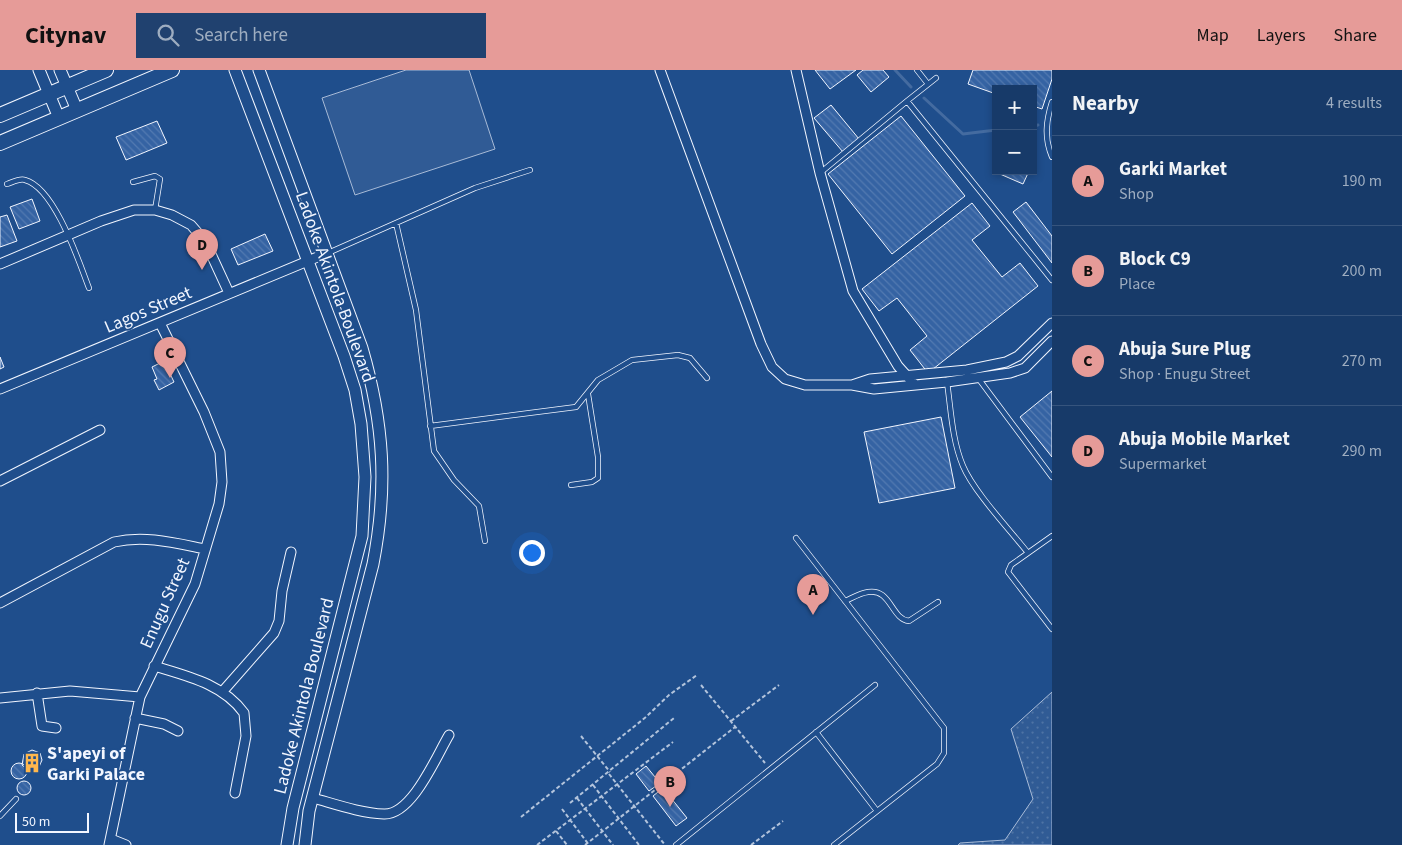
<!DOCTYPE html>
<meta charset="utf-8">
<style>
body{margin:0;font-family:"Source Sans 3",sans-serif;background:#20416f;color:#f1f3f6}
.controls{position:absolute;right:15px;top:15px;display:grid;overflow:hidden;border-radius:0px;box-shadow:0 2px 8px #0003}
.controls button{width:45px;height:45px;display:grid;place-items:center;padding:0;border:0;border-bottom:1px solid #36547d;background:#173a69;color:#f1f3f6;font:25px sans-serif}
.scale{position:absolute;left:15px;bottom:12px;width:74px;box-sizing:border-box;padding-left:5px;border:2px solid #f2f6ff;border-top:0;font-size:14px;line-height:18px;white-space:nowrap;color:#f2f6ff;-webkit-text-stroke:4px #1f4e8c;paint-order:stroke}
.you{position:absolute;left:531px;top:482px;width:18px;height:18px;margin:-12px;border:4px solid #fff;border-radius:50%;background:#1a73e8;box-shadow:0 0 0 8px #1a73e833}
.badge{display:grid;place-items:center;width:32px;height:32px;border-radius:50%;background:#e69b98;color:#111;font-size:16px;font-weight:700}
.pin{position:absolute;translate:-50% -41px;filter:drop-shadow(0 1px 2px #0008)}
.pin::after{content:'';position:absolute;top:26px;width:18px;height:15px;background:inherit;clip-path:polygon(0 0,100% 0,50% 100%)}
.list{margin:0;padding:0;list-style:none}
h2{display:flex;justify-content:space-between;align-items:center;height:65px;margin:0;padding:0 20px;font-size:21px}
h2 small{font-size:16px;font-weight:400;color:#9eadc0}
.list li{display:grid;grid-template-columns:32px 1fr auto;gap:15px;align-items:center;box-sizing:border-box;height:90px;padding:0 20px;border-top:1px solid #36547d}
.list b{display:block;font-size:19px;white-space:nowrap}
.list p{margin:0;font-size:16px;white-space:nowrap;color:#9eadc0}
.list em{font-size:16px;font-style:normal;color:#9eadc0}
.icon{flex:none;width:28px;height:28px;fill:none;stroke:currentColor;stroke-width:2;stroke-linecap:round;stroke-linejoin:round}
.map{position:relative;flex:none;width:1052px;height:775px;overflow:hidden}
header{display:flex;align-items:center;gap:30px;box-sizing:border-box;height:70px;padding:0 25px;background:#e69b98;color:#111}
header strong{font-size:24px}
nav{display:flex;gap:28px;margin-inline-start:auto;font-size:18px}
.search{width:350px;height:45px;background:#20416f;display:flex;align-items:center;gap:12px;box-sizing:border-box;padding:0 18px;border-radius:0px;color:#9eadc0;font-size:19px}
main{display:flex}
aside{flex:1;background:#173a69}
.map>svg:first-child{display:block}
.grass{fill:url(#grass-dots);stroke:#a8bbd7}
.built{fill:#305b95;stroke:#a8bbd7}
.lines{fill:none;stroke-linecap:round;stroke-linejoin:round}
.stream{stroke:#446ba0;stroke-width:3}
.building{fill:url(#building-back-hatch);stroke:#f2f6ff}
.service-casing{stroke:#f2f6ff;stroke-width:6}
.minor-casing{stroke:#f2f6ff;stroke-width:11}
.tertiary-casing{stroke:#f2f6ff;stroke-width:13}
.primary-casing{stroke:#f2f6ff;stroke-width:16}
.path{stroke:#b3c4dc;stroke-width:2;stroke-dasharray:4 2.5;stroke-linecap:butt}
.service{stroke:#1f4e8c;stroke-width:4.5}
.minor{stroke:#1f4e8c;stroke-width:9}
.tertiary{stroke:#1f4e8c;stroke-width:11}
.primary{stroke:#1f4e8c;stroke-width:14}
.labels{text-anchor:middle;dominant-baseline:central;stroke-width:4;stroke-linejoin:round;paint-order:stroke}
.street-label{font-size:18px;fill:#f2f6ff;stroke:#1f4e8c}
.poi-label{font-size:18px;font-weight:bold;fill:#f2f6ff;stroke:#1f4e8c;text-anchor:start}
</style>
<header>
<strong>Citynav</strong>
<div class="search"><svg class="icon" aria-label="search" viewBox="0 0 24 24"><circle cx="10" cy="10" r="6"/><path d="M15 15l6 6"/></svg>Search here</div>
<nav><a>Map</a><a>Layers</a><a>Share</a></nav>
</header>
<main>
<div class="map">
<svg width="1052" height="775" viewBox="0 0 1052 775">
<defs>
<pattern id="grass-dots" width="8" height="8" patternUnits="userSpaceOnUse" patternTransform="scale(1.25)"><rect width="8" height="8" fill="#305b95"/><path d="M2 2h.1M6 6h.1" fill="none" stroke="#4e73a5" stroke-width="1.8" stroke-linecap="round"/></pattern>
<pattern id="building-back-hatch" width="6" height="6" patternUnits="userSpaceOnUse" patternTransform="scale(1.25)"><rect width="6" height="6" fill="#3563a3"/><path d="M-1 5l2 2M0 0l6 6M5-1l2 2" fill="none" stroke="#537ab1"/></pattern>
</defs>
<rect width="100%" height="100%" fill="#1f4e8c"/>
<path class="grass" d="M1052,622v153h-94l2,-2 45,-3 28,-41 -22,-70z"/>
<path class="built" d="M406,0h63l26,79 -140,46 -33,-97z"/>
<g class="lines">
<path class="stream" d="M895,0l16,17
M924,28l39,36 33,-4
M1033,56l5,-1"/>
</g>
<path class="building" d="M815,0h41l-26,19z
M863,0h20l6,7 -18,15 -14,-17z
M973,0h79v9l-10,30 -9,-3v-17h-37v5l-28,-10z
M831,35l28,34 -16,13 -29,-34z
M901,46l64,80 -73,58 -64,-80z
M157,51l10,22 -41,17 -10,-23z
M996,96v5h33l-6,13 -30,-13z
M32,129l8,22 -21,8 -9,-22z
M1026,132l26,34v27l-39,-51z
M972,133l18,23 -18,14 30,37 18,-14 18,23 -110,87 -18,-23 17,-14 -30,-38 -18,13 -17,-22z
M7,145l10,26 -17,6v-30z
M265,164l8,17 -35,14 -7,-16z
M0,287l4,10 -4,2z
M164,291l10,21 -15,8 -5,-10 3,-1 -5,-12z
M1052,321v66l-32,-40z
M941,347l14,71 -76,15 -15,-71z
M32,680l8,3 2,7 -3,7 -8,6 -9,-8 2,-11z
M11 701a8 8 0 1 1 16 0a8 8 0 1 1-16 0Z
M646,696l14,17 -11,8 -13,-17z
M17 718a7 7 0 1 1 14 0a7 7 0 1 1-14 0Z
M663,718l24,30 -11,8 -23,-30z"/>
<g class="lines">
<defs>
<path id="service" d="M917,0l11,14
M936,8l-29,23 145,179
M1052,32c-6,19 -8,36 0,55
M820,103l87,-72
M133,112l22,-6 5,3 -5,31
M7,114c6,-2 13,-6 18,-4 30,8 54,82 64,108
M396,153l20,87 18,141 20,29 25,26 6,35
M328,183l147,-65 55,-18
M978,308l74,99
M947,312c4,28 5,58 16,84 11,26 47,64 65,87l24,-17
M430,356l146,-19 22,-27 34,-20 46,-5 12,3 17,20
M571,415l21,-3 6,-4v-21l-10,-63
M796,468l148,190v25l-7,11 -103,81
M1028,483l-17,12 -3,7 44,57
M845,531c7,-3 15,-8 23,-9 23,-4 23,27 41,29l29,-19
M816,662l61,79
M0,746l16,-17
M676,775l199,-160"/>
<path id="minor" d="M660,0l101,274 11,23 13,12 20,6h47l18,-6 97,-9 39,-8 12,-6 34,-33
M796,0l24,103 33,118 45,75 17,19
M0,194l101,-43 33,-11h21l17,5 19,10 14,16 24,52
M852,315l22,4 73,-7 63,-9 15,-5 27,-27
M0,319l327,-136
M0,411l100,-51
M0,533l114,-61c31,-7 61,1 91,7
M154,596c33,10 69,18 90,47l2,23 -11,57
M223,621l51,-58 5,-12 3,-30 9,-39
M37,623l5,33 14,2
M0,628l70,-7 70,6
M135,648l29,6 14,7
M313,728c22,6 47,15 71,16 28,1 52,-57 65,-79
M111,769l15,6
M109,775l31,-148 55,-113 24,-80 3,-22 -2,-30 -16,-40 -44,-89"/>
<path id="tertiary" d="M39,0l20,48
M60,0l17,40
M235,0l109,286 11,34 6,34 4,53 -3,59 -69,272 -6,37
M259,0l103,278c22,76 26,139 11,216l-64,247 -4,34"/>
<path id="primary" d="M0,45l106,-45
M0,73l172,-73"/>
</defs>
<use href="#service" class="service-casing"/>
<use href="#minor" class="minor-casing"/>
<use href="#tertiary" class="tertiary-casing"/>
<use href="#primary" class="primary-casing"/>
<path class="path" d="M701,615l64,78
M731,651l48,-36
M581,666l29,36
M609,704l56,71
M593,715l46,60
M577,728l36,47
M570,733l104,-85
M562,739l27,36
M521,747l125,-100 23,-22 28,-20
M556,761l11,14
M537,775l136,-103
M585,775l150,-118
M751,775l32,-24"/>
<use href="#service" class="service"/>
<use href="#minor" class="minor"/>
<use href="#tertiary" class="tertiary"/>
<use href="#primary" class="primary"/>
</g>
<defs>
<symbol id="building-bare" viewBox="-9 -9 18 18"><path d="M-4-6H4V6H1V3H-1V6H-4ZM-2.5-4.3h1.7v1.8h-1.7ZM.8-4.3h1.7v1.8H.8ZM-2.5-1h1.7V.8h-1.7ZM.8-1h1.7V.8H.8Z" fill="#ffb74d" stroke="#1f4e8c" stroke-width="2.5" paint-order="stroke"/></symbol>
</defs>
<g fill-rule="evenodd">
<use href="#building-bare" x="18" y="679" width="28" height="28"/>
</g>
<g class="labels">
<g class="street-label">
<text transform="translate(335 217) rotate(70)">Ladoke Akintola Boulevard</text>
<text transform="translate(148 240) rotate(-23)">Lagos Street</text>
<text transform="translate(165 533) rotate(-66)">Enugu Street</text>
<text transform="translate(304 626) rotate(-76)">Ladoke Akintola Boulevard</text>
</g>
<g class="poi-label">
<text x="47" y="683">S'apeyi of<tspan x="47" dy="21">Garki Palace</tspan></text>
</g>
</g>
</svg>
<div class="controls">
<button>+</button>
<button>−</button>
</div>
<div class="scale">50 m</div>
<div class="you"></div>
<div class="pin badge" style="left:813px;top:545px">A</div>
<div class="pin badge" style="left:670px;top:737px">B</div>
<div class="pin badge" style="left:170px;top:308px">C</div>
<div class="pin badge" style="left:202px;top:200px">D</div>
</div>
<aside>
<h2>Nearby<small>4 results</small></h2>
<ul class="list">
<li><span class="badge">A</span><div><b>Garki Market</b><p>Shop</p></div><em>190 m</em></li>
<li><span class="badge">B</span><div><b>Block C9</b><p>Place</p></div><em>200 m</em></li>
<li><span class="badge">C</span><div><b>Abuja Sure Plug</b><p>Shop · Enugu Street</p></div><em>270 m</em></li>
<li><span class="badge">D</span><div><b>Abuja Mobile Market</b><p>Supermarket</p></div><em>290 m</em></li>
</ul>
</aside>
</main>
